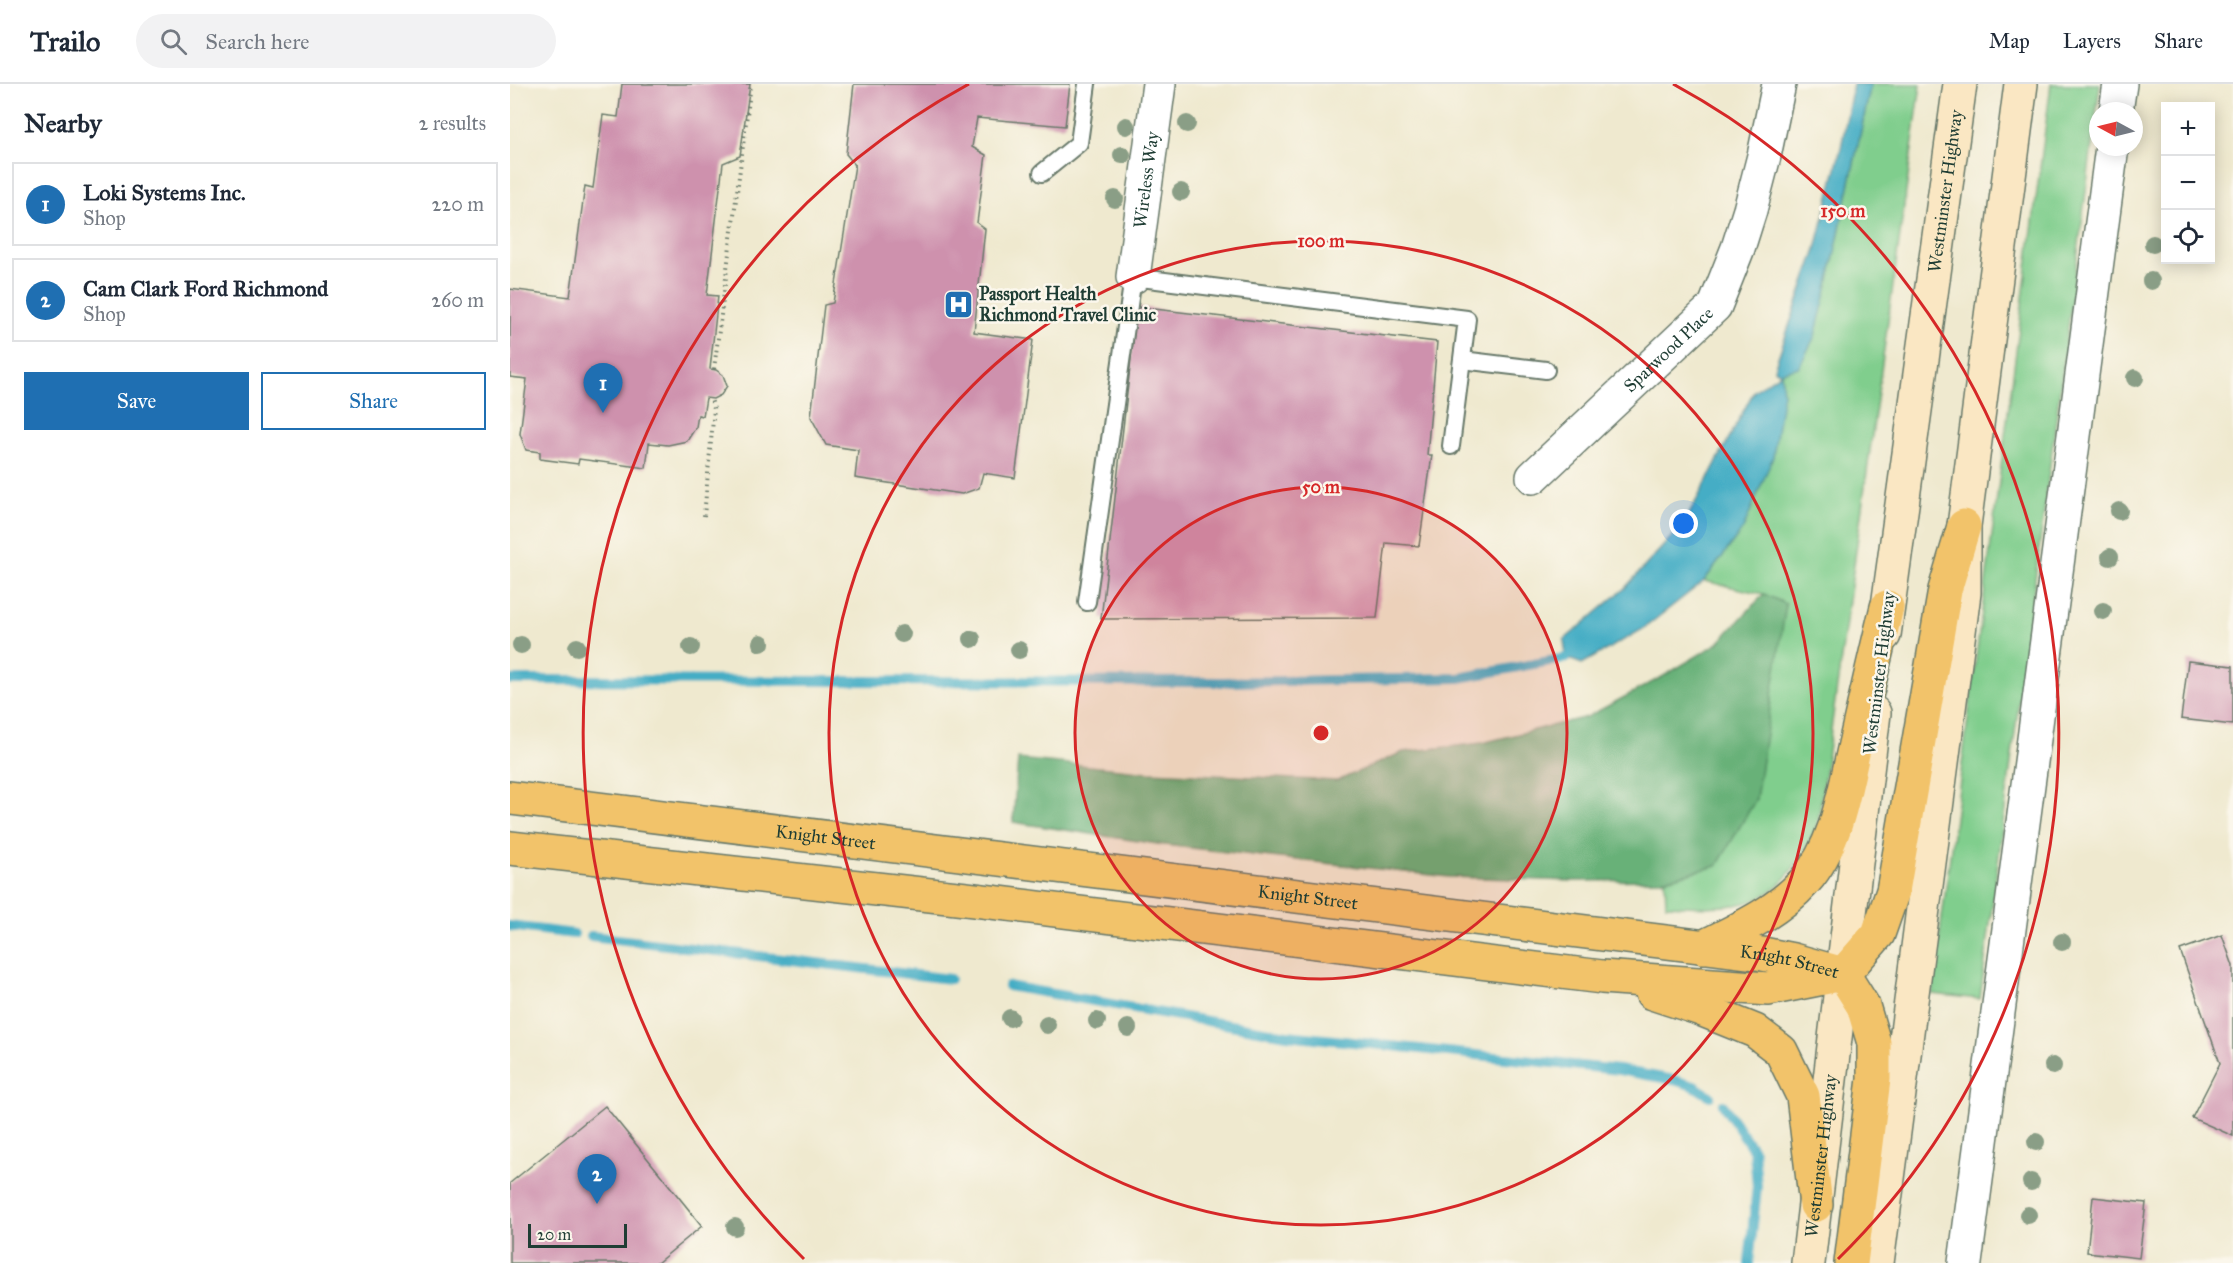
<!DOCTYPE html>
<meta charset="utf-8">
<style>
body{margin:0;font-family:"IM FELL Great Primer",serif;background:#f2f2f3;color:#1f2937}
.controls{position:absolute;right:18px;top:18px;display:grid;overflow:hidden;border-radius:0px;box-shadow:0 3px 15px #0003}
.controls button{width:54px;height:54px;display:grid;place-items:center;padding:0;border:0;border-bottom:2px solid #e0e1e3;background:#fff;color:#1f2937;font:30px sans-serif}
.compass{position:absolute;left:1579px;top:18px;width:54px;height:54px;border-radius:50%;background:#fff;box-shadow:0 3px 15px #0003;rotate:277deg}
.scale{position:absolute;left:18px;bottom:15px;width:99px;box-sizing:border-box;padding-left:6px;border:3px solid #1f3d34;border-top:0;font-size:16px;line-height:21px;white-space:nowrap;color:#1f3d34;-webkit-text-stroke:4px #fbf7ec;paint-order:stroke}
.you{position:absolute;left:1174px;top:440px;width:21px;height:21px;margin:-15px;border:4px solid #fff;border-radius:50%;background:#1a73e8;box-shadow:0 0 0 9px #1a73e833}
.badge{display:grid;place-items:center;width:39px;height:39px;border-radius:50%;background:#1f6fb2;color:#fff;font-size:20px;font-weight:700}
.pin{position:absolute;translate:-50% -50px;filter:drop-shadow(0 2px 3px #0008)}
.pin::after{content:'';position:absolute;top:32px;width:21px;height:18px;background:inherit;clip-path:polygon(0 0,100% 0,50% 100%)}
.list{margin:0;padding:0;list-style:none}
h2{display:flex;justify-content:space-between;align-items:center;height:78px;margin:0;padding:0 24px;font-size:26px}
h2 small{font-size:20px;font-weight:400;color:#747a83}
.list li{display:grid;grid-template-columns:39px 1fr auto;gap:18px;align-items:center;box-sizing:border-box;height:84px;margin:0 12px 12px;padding:0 12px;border:2px solid #e0e1e3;border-radius:0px}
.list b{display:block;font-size:22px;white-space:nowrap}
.list p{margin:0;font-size:20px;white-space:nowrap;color:#747a83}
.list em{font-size:20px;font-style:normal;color:#747a83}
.actions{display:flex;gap:12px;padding:18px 24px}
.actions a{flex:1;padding:14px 0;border:2px solid #1f6fb2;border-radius:0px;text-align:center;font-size:21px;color:#1f6fb2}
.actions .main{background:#1f6fb2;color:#fff}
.icon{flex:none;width:33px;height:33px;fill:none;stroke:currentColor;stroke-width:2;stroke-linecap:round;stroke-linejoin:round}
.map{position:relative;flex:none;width:1723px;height:1179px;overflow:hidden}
header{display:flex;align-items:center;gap:36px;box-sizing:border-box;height:84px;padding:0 30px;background:#fff;border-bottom:2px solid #e0e1e3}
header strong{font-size:28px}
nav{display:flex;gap:33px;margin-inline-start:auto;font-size:21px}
.search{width:420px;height:54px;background:#f2f2f3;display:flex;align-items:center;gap:15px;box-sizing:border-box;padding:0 21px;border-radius:33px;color:#747a83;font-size:22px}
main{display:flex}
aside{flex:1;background:#fff}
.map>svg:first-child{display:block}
.green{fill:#80ce8d;stroke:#508660;stroke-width:1.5}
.forest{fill:#68b178;stroke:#447756;stroke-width:1.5}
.water{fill:#45adc5;stroke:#32757c;stroke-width:1.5}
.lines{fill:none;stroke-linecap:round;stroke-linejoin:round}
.stream{stroke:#45adc5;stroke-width:10}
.building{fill:#ce91ad}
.lane-casing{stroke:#68796a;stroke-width:20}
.street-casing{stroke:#68796a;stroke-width:36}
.secondary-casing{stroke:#68796a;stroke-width:36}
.highway-casing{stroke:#68796a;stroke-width:36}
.path{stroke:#68796a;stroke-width:4;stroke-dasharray:1.5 4.5;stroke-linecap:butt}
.lane{stroke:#fff;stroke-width:16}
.street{stroke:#fff;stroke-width:33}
.secondary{stroke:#fae7c3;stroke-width:33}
.highway{stroke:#f2c36a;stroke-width:33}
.tree{fill:#8a9e86}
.ring{fill:none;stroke:#d62828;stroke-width:3}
.labels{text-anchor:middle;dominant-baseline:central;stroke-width:5;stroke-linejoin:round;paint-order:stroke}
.street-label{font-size:18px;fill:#1f3d34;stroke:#fbf7ec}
.poi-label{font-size:18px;font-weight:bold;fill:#1f3d34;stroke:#fbf7ec;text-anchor:start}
.centre{fill:#d62828;stroke:#fbf7ec;stroke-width:3}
.ring-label{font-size:18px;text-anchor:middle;font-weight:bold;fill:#d62828;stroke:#fbf7ec;stroke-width:5;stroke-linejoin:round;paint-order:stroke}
</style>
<header>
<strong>Trailo</strong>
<div class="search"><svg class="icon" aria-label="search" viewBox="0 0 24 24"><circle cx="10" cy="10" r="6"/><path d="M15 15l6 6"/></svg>Search here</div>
<nav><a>Map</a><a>Layers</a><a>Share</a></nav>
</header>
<main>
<aside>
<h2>Nearby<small>2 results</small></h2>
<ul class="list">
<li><span class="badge">1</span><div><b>Loki Systems Inc.</b><p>Shop</p></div><em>220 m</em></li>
<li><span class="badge">2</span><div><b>Cam Clark Ford Richmond</b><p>Shop</p></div><em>260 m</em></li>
</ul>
<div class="actions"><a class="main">Save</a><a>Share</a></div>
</aside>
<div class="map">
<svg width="1723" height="1179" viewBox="0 0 1723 1179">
<rect width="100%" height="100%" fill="#fbf7ec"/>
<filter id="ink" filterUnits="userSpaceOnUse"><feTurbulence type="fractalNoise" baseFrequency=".0167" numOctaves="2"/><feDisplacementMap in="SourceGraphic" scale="12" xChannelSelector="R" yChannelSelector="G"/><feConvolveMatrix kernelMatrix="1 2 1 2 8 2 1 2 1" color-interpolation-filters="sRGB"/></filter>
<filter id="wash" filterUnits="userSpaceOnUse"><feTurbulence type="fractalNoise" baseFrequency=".008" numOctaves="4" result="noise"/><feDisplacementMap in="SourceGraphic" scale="24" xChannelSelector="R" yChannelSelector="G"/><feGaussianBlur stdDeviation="1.35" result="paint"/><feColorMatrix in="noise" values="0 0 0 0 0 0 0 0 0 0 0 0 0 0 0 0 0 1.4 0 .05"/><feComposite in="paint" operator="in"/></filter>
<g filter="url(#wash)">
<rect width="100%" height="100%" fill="#efe9cf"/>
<path class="green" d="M1361,0h50l-103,739c-14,32 -35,71 -73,80 -25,6 -53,3 -79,2l-1,-26 52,-13 47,-272 -60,-13 39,-52 40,-136 -2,-21 46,-83z
M1541,0h49l-120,915 -48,-5z"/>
<path class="forest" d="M1254,510l22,10 -30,195 -39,67 -57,14 -86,1 -125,-4 -285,-32 -151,-23 5,-63 132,13 187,9 66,-29 79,-9 105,-26 75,-40 55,-33z"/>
<path class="water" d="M1343,0h18l-44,205 -12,47 -16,31 -18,5 2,21 -10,64 -30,72 -39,52 -61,48 -61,35 -16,-6 -2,-18 61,-52 60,-66 69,-131 27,-18 -7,-4 42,-120 25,-101z"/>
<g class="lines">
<path class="stream" d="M0,596l713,2 236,-4 107,-20
M0,842l64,8
M81,852l359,43
M498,902l279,49 332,35 55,10 20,6 16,10
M1213,1021l31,46 3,35 -8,77"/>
</g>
<g id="blocks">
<path class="building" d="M112,0h128l-10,72 -17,7 -16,132 11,1 -8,73 6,1 7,5 4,11 -6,9 -8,4 -7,-1 -3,18 -5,-1 -2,12 -9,14 -19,4 -19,-2 -3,25 -67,-9 -1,5 -38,-5v-7l-14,-2 -6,-16 7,-55 -17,-2v-88l60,8 15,-111 8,2 10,-73 15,2z
M344,0h216l-5,42 -88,-8 -5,29 14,8 -9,68 8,6 -11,103 59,8 -18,138 -32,-5 -4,15 -17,6 -107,-16 3,-28 -32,-5 -15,-28 13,-112 9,-2 22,-138 -9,-11z
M627,223l300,35 -10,113h5l-13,91 -33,-3 -9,75 -276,1z
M1678,577l45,5v59l-52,-6z
M1712,851l11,31v170l-41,-18 28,-55 -40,-113z
M95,1022l97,120 -45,37h-147v-80z
M1583,1113l53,6 -7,55 -52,-6z"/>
</g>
</g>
<g filter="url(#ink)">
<use href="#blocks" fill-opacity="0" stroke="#68796a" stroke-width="1.5"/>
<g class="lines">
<defs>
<path id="lane" d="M532,89l37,-30 8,-59
M952,276l84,10
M577,518l46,-325 334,42 -16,127"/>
<g id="street">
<path d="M1606,27l4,-27"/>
<path id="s1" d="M623,193l26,-193"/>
<path id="s2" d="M1023,393l182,-171 23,-58 12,-38 14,-54 15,-72"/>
<path d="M1455,1179l147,-1116"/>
</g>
<g id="secondary">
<path id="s3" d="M1374,551l76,-551"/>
<path id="s4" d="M1298,1179l66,-550"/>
<path d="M1367,1179l87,-670v-67l57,-442"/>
</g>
<g id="highway">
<path id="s5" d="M0,714l1253,156 30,6 50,14"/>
<path d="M0,764l456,51 636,78 166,12 70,-14"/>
<path d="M1193,863c36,-18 75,-35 102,-66 33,-37 40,-94 51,-141 10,-44 20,-88 31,-133"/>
<path d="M1333,890l35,-40 15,-43 52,-301 19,-64"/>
<path d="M1333,890l20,32 11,37v36l-23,184"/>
<path d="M1142,909l46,15 57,23 26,20 22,45 13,109"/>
</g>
</defs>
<use href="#lane" class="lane-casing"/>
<use href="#street" class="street-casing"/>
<use href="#secondary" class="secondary-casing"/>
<use href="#highway" class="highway-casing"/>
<path class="path" d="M204,285l37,-285
M194,432l10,-107 -3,-10"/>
<use href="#lane" class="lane"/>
<use href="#street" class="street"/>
<use href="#secondary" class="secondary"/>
<use href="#highway" class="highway"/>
</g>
<g class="tree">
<circle cx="677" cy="40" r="9"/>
<circle cx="616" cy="42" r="9"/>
<circle cx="612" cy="71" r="9"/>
<circle cx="671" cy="108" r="9"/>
<circle cx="605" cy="115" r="9"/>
<circle cx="1643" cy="160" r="9"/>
<circle cx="1641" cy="197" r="9"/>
<circle cx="1625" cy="294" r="9"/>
<circle cx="1609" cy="427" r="9"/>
<circle cx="1600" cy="473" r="9"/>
<circle cx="1593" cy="527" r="9"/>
<circle cx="392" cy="550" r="9"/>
<circle cx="462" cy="555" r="9"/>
<circle cx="251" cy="559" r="9"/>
<circle cx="11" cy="561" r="9"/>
<circle cx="67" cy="563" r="9"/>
<circle cx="181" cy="563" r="9"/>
<circle cx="509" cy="566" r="9"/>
<circle cx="1552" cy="858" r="9"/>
<circle cx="500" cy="934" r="9"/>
<circle cx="587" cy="937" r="9"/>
<circle cx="537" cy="941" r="9"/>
<circle cx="618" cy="944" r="9"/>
<circle cx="1543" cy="982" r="9"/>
<circle cx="1526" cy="1058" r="9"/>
<circle cx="1521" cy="1098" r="9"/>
<circle cx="1518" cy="1131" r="9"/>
<circle cx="225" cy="1143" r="9"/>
</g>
</g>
<circle cx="811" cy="649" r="246" fill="#d62828" fill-opacity=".12"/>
<g class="ring">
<circle cx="811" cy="649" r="246"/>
<circle cx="811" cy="649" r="492"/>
<path d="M294 1175A738 738 0 0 1 459 0M1163 0A738 738 0 0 1 1328 1175"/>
</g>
<defs>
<symbol id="hospital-square" viewBox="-11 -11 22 22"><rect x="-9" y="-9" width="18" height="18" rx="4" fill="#1f6fb2" stroke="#fbf7ec"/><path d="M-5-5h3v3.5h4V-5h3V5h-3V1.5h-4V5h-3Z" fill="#fff"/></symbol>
</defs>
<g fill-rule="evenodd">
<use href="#hospital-square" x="432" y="204" width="33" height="33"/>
</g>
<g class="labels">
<g class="street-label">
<text stroke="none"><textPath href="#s1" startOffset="98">Wireless Way</textPath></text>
<text stroke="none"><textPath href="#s3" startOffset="448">Westminster Highway</textPath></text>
<text stroke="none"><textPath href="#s2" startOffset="186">Sparwood Place</textPath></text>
<text transform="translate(1369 589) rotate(-83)">Westminster Highway</text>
<text stroke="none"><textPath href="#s5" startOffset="318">Knight Street</textPath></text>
<text stroke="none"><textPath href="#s5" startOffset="804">Knight Street</textPath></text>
<text stroke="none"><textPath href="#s5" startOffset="1290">Knight Street</textPath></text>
<text stroke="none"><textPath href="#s4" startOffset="108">Westminster Highway</textPath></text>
</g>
<g class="poi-label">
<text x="469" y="210">Passport Health<tspan x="469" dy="21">Richmond Travel Clinic</tspan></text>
</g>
</g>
<circle cx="811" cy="649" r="9" class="centre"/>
<g class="ring-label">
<text x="1333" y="133">150 m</text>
<text x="811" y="163">100 m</text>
<text x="811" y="409">50 m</text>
</g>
</svg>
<div class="controls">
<button>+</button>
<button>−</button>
<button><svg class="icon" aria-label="locate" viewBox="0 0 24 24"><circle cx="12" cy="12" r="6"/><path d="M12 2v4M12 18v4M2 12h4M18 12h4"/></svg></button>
</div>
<svg class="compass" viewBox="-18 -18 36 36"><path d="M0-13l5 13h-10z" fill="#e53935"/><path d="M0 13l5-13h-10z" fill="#747a83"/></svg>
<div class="scale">20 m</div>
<div class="you"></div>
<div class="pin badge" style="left:93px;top:329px">1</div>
<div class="pin badge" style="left:87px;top:1120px">2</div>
</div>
</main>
